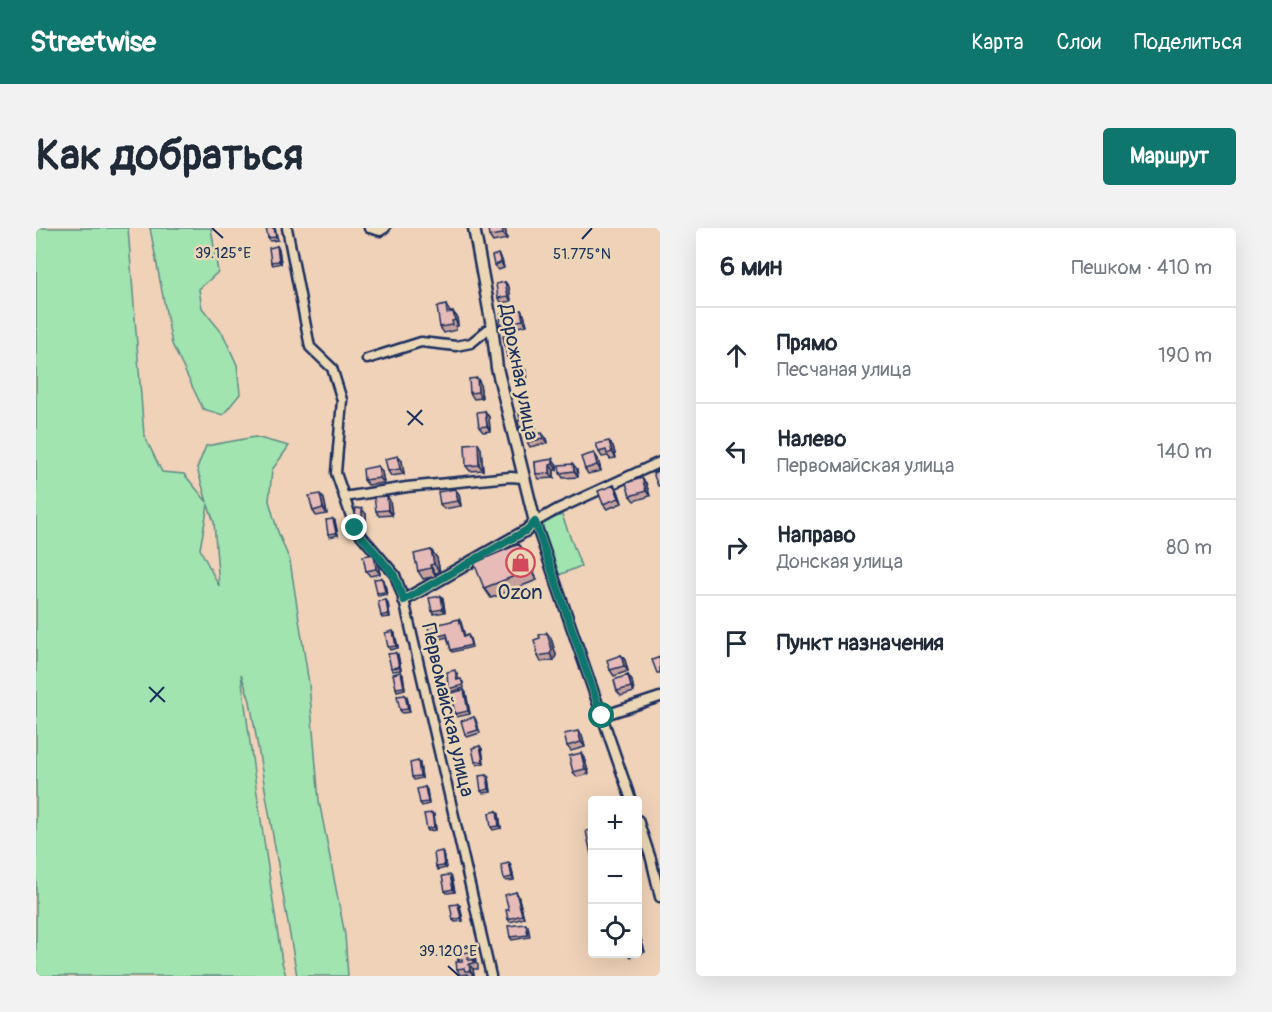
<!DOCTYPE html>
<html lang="ru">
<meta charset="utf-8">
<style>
body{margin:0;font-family:Pangolin,sans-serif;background:#f2f2f3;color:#1f2937}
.controls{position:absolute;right:18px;bottom:18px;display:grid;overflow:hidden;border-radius:6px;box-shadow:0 6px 24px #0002}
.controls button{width:54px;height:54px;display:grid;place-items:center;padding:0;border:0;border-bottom:2px solid #e0e1e3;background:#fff;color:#1f2937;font:30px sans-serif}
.stop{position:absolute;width:18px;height:18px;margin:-14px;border:4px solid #0f766e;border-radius:50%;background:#fff}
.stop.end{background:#0f766e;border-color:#fff;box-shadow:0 2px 6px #0008}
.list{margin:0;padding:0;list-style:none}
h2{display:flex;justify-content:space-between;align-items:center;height:78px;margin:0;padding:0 24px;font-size:26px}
h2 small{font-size:20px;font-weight:400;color:#747a83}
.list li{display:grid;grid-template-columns:39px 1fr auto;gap:18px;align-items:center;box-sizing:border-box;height:96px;padding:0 24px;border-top:2px solid #e0e1e3}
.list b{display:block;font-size:22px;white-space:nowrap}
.list p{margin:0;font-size:20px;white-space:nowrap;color:#747a83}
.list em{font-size:20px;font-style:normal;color:#747a83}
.icon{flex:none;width:33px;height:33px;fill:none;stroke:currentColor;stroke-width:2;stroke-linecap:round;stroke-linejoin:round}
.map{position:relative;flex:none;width:624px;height:748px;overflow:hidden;border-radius:6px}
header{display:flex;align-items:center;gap:36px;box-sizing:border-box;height:84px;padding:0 30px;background:#0f766e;color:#fff}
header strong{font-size:28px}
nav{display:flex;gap:33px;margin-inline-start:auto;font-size:21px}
.intro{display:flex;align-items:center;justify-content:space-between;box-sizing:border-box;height:144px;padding:0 36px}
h1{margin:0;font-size:42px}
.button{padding:15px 27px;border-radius:6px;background:#0f766e;color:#fff;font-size:21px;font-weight:700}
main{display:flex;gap:36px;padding:0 36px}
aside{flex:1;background:#fff;border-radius:6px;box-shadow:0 6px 24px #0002}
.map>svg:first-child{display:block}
.green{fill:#a1e4af;stroke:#5e8a86;stroke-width:1.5;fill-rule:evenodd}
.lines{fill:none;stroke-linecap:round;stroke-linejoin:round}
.minor-casing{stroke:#1b2f5e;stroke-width:13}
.tertiary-casing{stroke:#1b2f5e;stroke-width:15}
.minor{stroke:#ebd7b5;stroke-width:8}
.tertiary{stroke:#ebd7b5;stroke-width:10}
.wall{fill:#c6a19e;stroke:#1b2f5e;stroke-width:1.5}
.shaded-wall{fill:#a18381;stroke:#1b2f5e;stroke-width:1.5}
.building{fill:#e6bbb8;stroke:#1b2f5e;stroke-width:1.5}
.route{stroke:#0f766e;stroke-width:8}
.ticks{fill:none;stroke:#1b2f5e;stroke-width:2}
.labels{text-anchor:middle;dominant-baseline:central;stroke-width:5;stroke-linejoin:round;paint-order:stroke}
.street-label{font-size:20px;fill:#1b2f5e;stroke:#ebd7b5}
.poi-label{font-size:20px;fill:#1b2f5e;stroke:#ebd7b5}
.ticks-label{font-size:15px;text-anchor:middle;fill:#1b2f5e;stroke:#ebd7b5;stroke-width:5;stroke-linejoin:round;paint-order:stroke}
</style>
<header>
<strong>Streetwise</strong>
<nav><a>Карта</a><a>Слои</a><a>Поделиться</a></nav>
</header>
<div class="intro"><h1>Как добраться</h1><a class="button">Маршрут</a></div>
<main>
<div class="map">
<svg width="624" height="748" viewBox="0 0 624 748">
<rect width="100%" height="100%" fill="#efd2b8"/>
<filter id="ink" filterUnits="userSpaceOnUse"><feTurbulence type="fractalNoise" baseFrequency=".0167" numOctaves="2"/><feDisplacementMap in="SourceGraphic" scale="12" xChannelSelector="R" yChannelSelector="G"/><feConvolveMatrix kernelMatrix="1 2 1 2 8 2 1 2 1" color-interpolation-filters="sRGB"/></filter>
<g filter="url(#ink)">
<path class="green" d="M0,0h92l16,207 18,37 22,2 23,28 -10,-34 9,-22 49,-9 34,9 -17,24 -3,31 9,31 12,29 19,123 10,117 26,134 3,41h-51l-47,-275 -9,-27 13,99 28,189 4,14h-250zM172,277l6,17 5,64 -19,-37z
M114,0h61l7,44 -19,17 3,19 21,26 14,31 3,29 -17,21 -20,-6 -31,-65z
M526,287l19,51 -22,9 -20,-52z"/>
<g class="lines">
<defs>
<path id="minor" d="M251,0l23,119 22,21 10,32 -6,73 19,55 40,47 9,25 87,376
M333,0l11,3 5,-3
M331,131l54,-17 35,4 15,-3 21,-17
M308,269l63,-10 103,-10 13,1
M566,488l58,-19
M595,572l-96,-278 23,-13 102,-47
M602,592l13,39 9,38"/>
<path id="tertiary" d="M368,372l123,-70 8,-8 -38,-154 -5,-42 -18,-98"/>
</defs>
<use href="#minor" class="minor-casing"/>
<use href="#tertiary" class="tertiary-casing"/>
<use href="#minor" class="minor"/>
<use href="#tertiary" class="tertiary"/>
</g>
<path class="wall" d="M239,0l3,12 -8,1 -2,-3z
M469,0l2,11 -14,3 -4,-6z
M241,18l2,3 2,14 -8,2 -2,-3z
M466,32l2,8 -6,2 -4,-5z
M469,54l4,5 2,14 -9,2 -4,-5z
M410,77l4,7h3l4,5 1,9h-2v4l-12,3 -4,-6z
M488,87l3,10 -23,5 -4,-5z
M477,106l3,5 4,21 -9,2 -4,-5z
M490,143l1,14 -7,1 -4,-5z
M441,150l3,5 2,15 -8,1 -4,-6z
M449,183l4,6 1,14 -7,1 -4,-5z
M494,190v2l5,5 2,8 -10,2 -2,-3h-2l-4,-5z
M510,210l1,5 -17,4 -3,-5z
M577,218l3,12 -6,1 -2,-3 -6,1 -3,-5z
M445,221l2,21 -13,1 -4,-5z
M558,225l4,6 3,12 -13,3 -3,-5z
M366,233l2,13 -13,2 -3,-5z
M499,234l22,3v5h-3v8l-15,1 -3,-5z
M342,238l4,6 2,11 -16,2 -4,-5z
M541,241l1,8 -15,1 -3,-5z
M610,255l4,13 -16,5 -4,-5z
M578,257l4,6 4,12 -15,6 -4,-5z
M419,261l4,5 2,12 -17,3 -4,-5z
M351,268l3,5 2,14 -13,1 -3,-5z
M288,271l3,15 -11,2 -3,-5z
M330,286v8h-7l-4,-5z
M299,293l3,14 -8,2 -2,-3z
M395,322l6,8 3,14 -5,1 1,3 -13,3 -5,-8z
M338,326l3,6 3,14 -10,2 -4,-5z
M491,327l10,25 -46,18 -7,-10z
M346,350l2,2 3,14 -9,2 -1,-3z
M405,368l2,2 2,14 -11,2 -2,-3z
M350,372l2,3 2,14 -8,1 -1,-2z
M423,391l2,3 4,14 3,-1 2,3 2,9 -19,5 -2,-2 -4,-13 -14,4 -2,-3z
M359,406l3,14 -8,2 -2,-3z
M515,410l5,17 -2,5 -13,2 -3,-6z
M362,427l3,15 -8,1 -2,-3z
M585,427l4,5 3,11 -14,5 -4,-6z
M365,444l2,3 2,14 -8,2 -1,-3z
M421,445l2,7 4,2 1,6 -14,4 -2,-3z
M592,447l4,6 2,11 -13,4 -4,-5z
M428,462l2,3 4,21 -13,3 -2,-3 -3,-12 -2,1 -2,-3z
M371,469l3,15 -8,1 -2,-3z
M438,489l2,3 4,13 -13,4 -2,-3z
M546,508l3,11 -14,4 -4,-5z
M444,518l2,3 2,14 -7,2 -2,-3z
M545,525l3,5 5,16 -12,3 -4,-5z
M384,536l2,14 -8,2 -2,-3z
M451,547l2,3 2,14 -8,1 -2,-2z
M389,559l2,3 2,14 -7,2 -2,-3z
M461,583l2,3 2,14 -8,2 -2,-3z
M398,587l2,15 -8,1 -1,-2z
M408,626l2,14 -8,2 -2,-3z
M473,635l2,3 3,14 -8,1 -2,-2z
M416,650l3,14 -8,1 -2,-2z
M480,664l2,3 6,23 -14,4 -2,-3 1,-9z
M424,678l3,15 -8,1 -2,-2z
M492,698l2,11 -18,3 -2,-3z
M602,705l2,3 5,16 -15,5 -3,-3h11z
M436,724l3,5v5l3,3v4h-5l1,7h-6l-1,-2 -7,1 -3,-6 3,-7 -2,-2z"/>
<path class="shaded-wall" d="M466,0h3l2,11 -4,-5z
M241,18l2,3 2,14 -2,-2z
M462,26l4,6 2,8 -3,-5z
M469,54l4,5 2,14 -3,-5z
M485,82l3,5 3,10 -4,-5z
M417,84l4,5 1,9 -3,-6z
M477,106l3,5 4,21 -4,-5z
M486,138l4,5 1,14 -3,-5z
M441,150l3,5 2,15 -4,-6z
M449,183l4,6 1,14 -3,-5z
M496,191l3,6 2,8 -3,-6z
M506,205l4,5 1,5 -4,-5z
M573,213l4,5 3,12 -4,-6z
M442,215l3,6 2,21 -4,-5z
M558,225l4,6 3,12 -4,-6z
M362,228l4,5 2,13 -4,-5z
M517,231l4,6v5l-4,-6z
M537,236l4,5 1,8 -4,-6z
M514,237l4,5v8l-4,-5z
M342,238l4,6 2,11 -4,-5z
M606,250l4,5 4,13 -4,-5z
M578,257l4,6 4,12 -3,-5z
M419,261l4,5 2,12 -3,-5z
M284,266l4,5 3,15 -4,-6z
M351,268l3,5 2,14 -4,-5z
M326,281l4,5v8l-4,-5z
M297,291l2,2 3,14 -2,-2z
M483,316l8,11 10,25 -7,-10z
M395,322l6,8 3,14 -6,-8z
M338,326l3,6 3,14 -4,-5z
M394,337l5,8 1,3 -5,-8z
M346,350l2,2 3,14 -2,-2z
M405,368l2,2 2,14 -2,-3z
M350,372l2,3 2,14 -2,-3z
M357,403l2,3 3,14 -2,-2z
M511,405l4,5 5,17 -2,5 -4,-6z
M360,425l2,2 3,15 -2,-3z
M585,427l4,5 3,11 -4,-5z
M365,444l2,3 2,14 -1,-2z
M592,447l4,6 2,11 -3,-5z
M428,462l2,3 4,21 -2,-3z
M369,467l2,2 3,15 -2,-3z
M542,503l4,5 3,11 -4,-5z
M444,518l2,3 2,14 -1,-2z
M545,525l3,5 5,16 -4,-5z
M382,533l2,3 2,14 -2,-2z
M451,547l2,3 2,14 -2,-3z
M389,559l2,3 2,14 -1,-2z
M461,583l2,3 2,14 -2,-2z
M396,585l2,2 2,15 -2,-3z
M406,623l2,3 2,14 -2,-2z
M473,635l2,3 3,14 -2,-3z
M414,647l2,3 3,14 -2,-3z
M480,664l2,3 6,23 -2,-3z
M422,676l2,2 3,15 -2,-3z
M602,705l2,3 5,16 -6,-7 -1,-6z
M436,724l3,5 1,5 -4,-5z
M433,736l4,5 1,7 -4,-5z"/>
<path class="building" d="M230,0h8l2,9 -8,1z
M452,0h14l1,6 -14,2z
M241,18l2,15 -8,1 -2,-14z
M462,26l3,9 -7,2 -2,-9z
M469,54l3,14 -10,2 -2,-14z
M410,77l1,8 6,-1 2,8 -3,1 1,4 -13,2 -3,-20z
M485,82l2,10 -23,5 1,-11z
M477,106l3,21 -9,2 -4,-21z
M478,138h8l2,14 -8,1z
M441,150l1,14 -8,1 -1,-14z
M449,183l2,15 -8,1 -2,-15z
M490,185l2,7 4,-1 2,8 -10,3 -1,-4 -4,1 -1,-6 2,-1 -1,-6z
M506,205l1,5 -16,4 -2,-5z
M573,213l3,11 -5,2 -1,-4 -7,2 -3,-8z
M442,215l1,22 -13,1 -1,-22z
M558,225l3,12 -12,4 -4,-12z
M362,228l2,13 -12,2 -3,-12z
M517,231v5l-3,1v8l-14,1 -1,-12z
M537,236l1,7 -14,2 -1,-8z
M342,238l2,12 -16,2 -1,-11z
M624,242v15l-2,1 -5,-13z
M606,250l4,13 -16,5 -4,-13z
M578,257l5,13 -16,6 -5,-13z
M419,261l3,12 -18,3 -2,-12z
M284,266l3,14 -10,3 -4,-15z
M351,268l1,14 -12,1 -2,-14z
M320,280l6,1v8h-7z
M297,291l3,14 -8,1 -2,-14z
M483,316l11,26 -46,18 -10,-25z
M395,322l3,14 -4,1 1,3 -13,3 -4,-17z
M338,326l2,15 -10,2 -3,-15z
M346,350l3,14 -8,1 -3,-14z
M405,368l2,13 -11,2 -3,-13z
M350,372l2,14 -7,2 -3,-15z
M423,391l5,18 4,-2 3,10 -20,5 -4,-16 -16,4 -3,-11z
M357,403l3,15 -8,1 -3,-14z
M511,405l5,17 -2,4 -12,2 -4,-16 6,-2 -1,-3z
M360,425l3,14 -8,1 -3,-14z
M585,427l3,11 -14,4 -3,-10z
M624,429v16h-3l-5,-13z
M419,442l2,10 4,-1 2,6 -15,4 -1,-17z
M365,444l3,15 -8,1 -3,-14z
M592,447l3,12 -14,4 -3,-11z
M428,462l4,21 -13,3 -3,-15 -4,1 -2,-6z
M369,467l3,14 -8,1 -3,-14z
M438,489l4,13 -13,4 -4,-13z
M542,503l3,11 -14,4 -3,-12z
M444,518l3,15 -8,1 -3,-14z
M545,525l4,16 -12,3 -4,-16z
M382,533l2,15 -8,1 -2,-14z
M451,547l2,14 -8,2 -2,-15z
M389,559l3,15 -8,1 -3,-14z
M461,583l2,15 -8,1 -2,-14z
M396,585l2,14 -7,2 -3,-15z
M556,602v29l-6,-28z
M406,623l2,15 -8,1 -2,-14z
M473,635l3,14 -8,2 -3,-14z
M414,647l3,14 -8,2 -3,-15z
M480,664l6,23 -14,4 -2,-9h3l-4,-15z
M422,676l3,14 -8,2 -3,-15z
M490,696l2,11 -18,2 -2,-11z
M436,724v5h-4v3h6v3l-5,1 1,7h-5l-1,-3 -7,1 -1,-7h6v-3l-4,1v-7z"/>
</g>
<g class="lines" filter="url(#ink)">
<path class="route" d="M319,300l39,47 10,25 123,-70 8,-8 67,194"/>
</g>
<path class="ticks" d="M176,0l11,10M546,11l10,-11M371,183l16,14M372,197l14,-15M113,459l16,15M114,474l14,-15M412,738l11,10"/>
<defs>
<symbol id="shop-ring" viewBox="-11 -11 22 22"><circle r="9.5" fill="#ebd7b5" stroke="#d1495b" stroke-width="1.5"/><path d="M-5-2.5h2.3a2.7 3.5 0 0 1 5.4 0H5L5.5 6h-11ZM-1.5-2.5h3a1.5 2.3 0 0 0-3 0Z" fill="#d1495b"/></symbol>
</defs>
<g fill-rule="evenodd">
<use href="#shop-ring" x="468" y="318" width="33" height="33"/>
</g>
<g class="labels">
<g class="street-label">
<text transform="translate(483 144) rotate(79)">Дорожная улица</text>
<text transform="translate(412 482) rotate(77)">Первомайская улица</text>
</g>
<g class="poi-label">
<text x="484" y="364">Ozon</text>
</g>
</g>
<g class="ticks-label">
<text x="187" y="30">39.125°E</text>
<text x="546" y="31">51.775°N</text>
<text x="412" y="728">39.120°E</text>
</g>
</svg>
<div class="controls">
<button>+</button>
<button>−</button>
<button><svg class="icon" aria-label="locate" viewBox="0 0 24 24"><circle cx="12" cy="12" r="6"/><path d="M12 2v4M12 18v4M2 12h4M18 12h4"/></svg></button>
</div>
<div class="stop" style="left:566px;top:488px"></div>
<div class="stop end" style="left:319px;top:300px"></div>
</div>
<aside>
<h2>6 мин<small>Пешком · 410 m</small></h2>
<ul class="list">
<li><svg class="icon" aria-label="ahead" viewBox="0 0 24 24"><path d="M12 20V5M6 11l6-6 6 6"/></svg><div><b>Прямо</b><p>Песчаная улица</p></div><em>190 m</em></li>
<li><svg class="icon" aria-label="left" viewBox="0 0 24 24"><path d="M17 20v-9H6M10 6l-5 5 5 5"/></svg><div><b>Налево</b><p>Первомайская улица</p></div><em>140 m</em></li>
<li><svg class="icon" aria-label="right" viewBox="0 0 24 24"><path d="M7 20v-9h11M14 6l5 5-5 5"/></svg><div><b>Направо</b><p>Донская улица</p></div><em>80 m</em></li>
<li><svg class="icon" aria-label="arrive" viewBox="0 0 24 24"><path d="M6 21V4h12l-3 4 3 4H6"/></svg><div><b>Пункт назначения</b></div></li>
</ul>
</aside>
</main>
